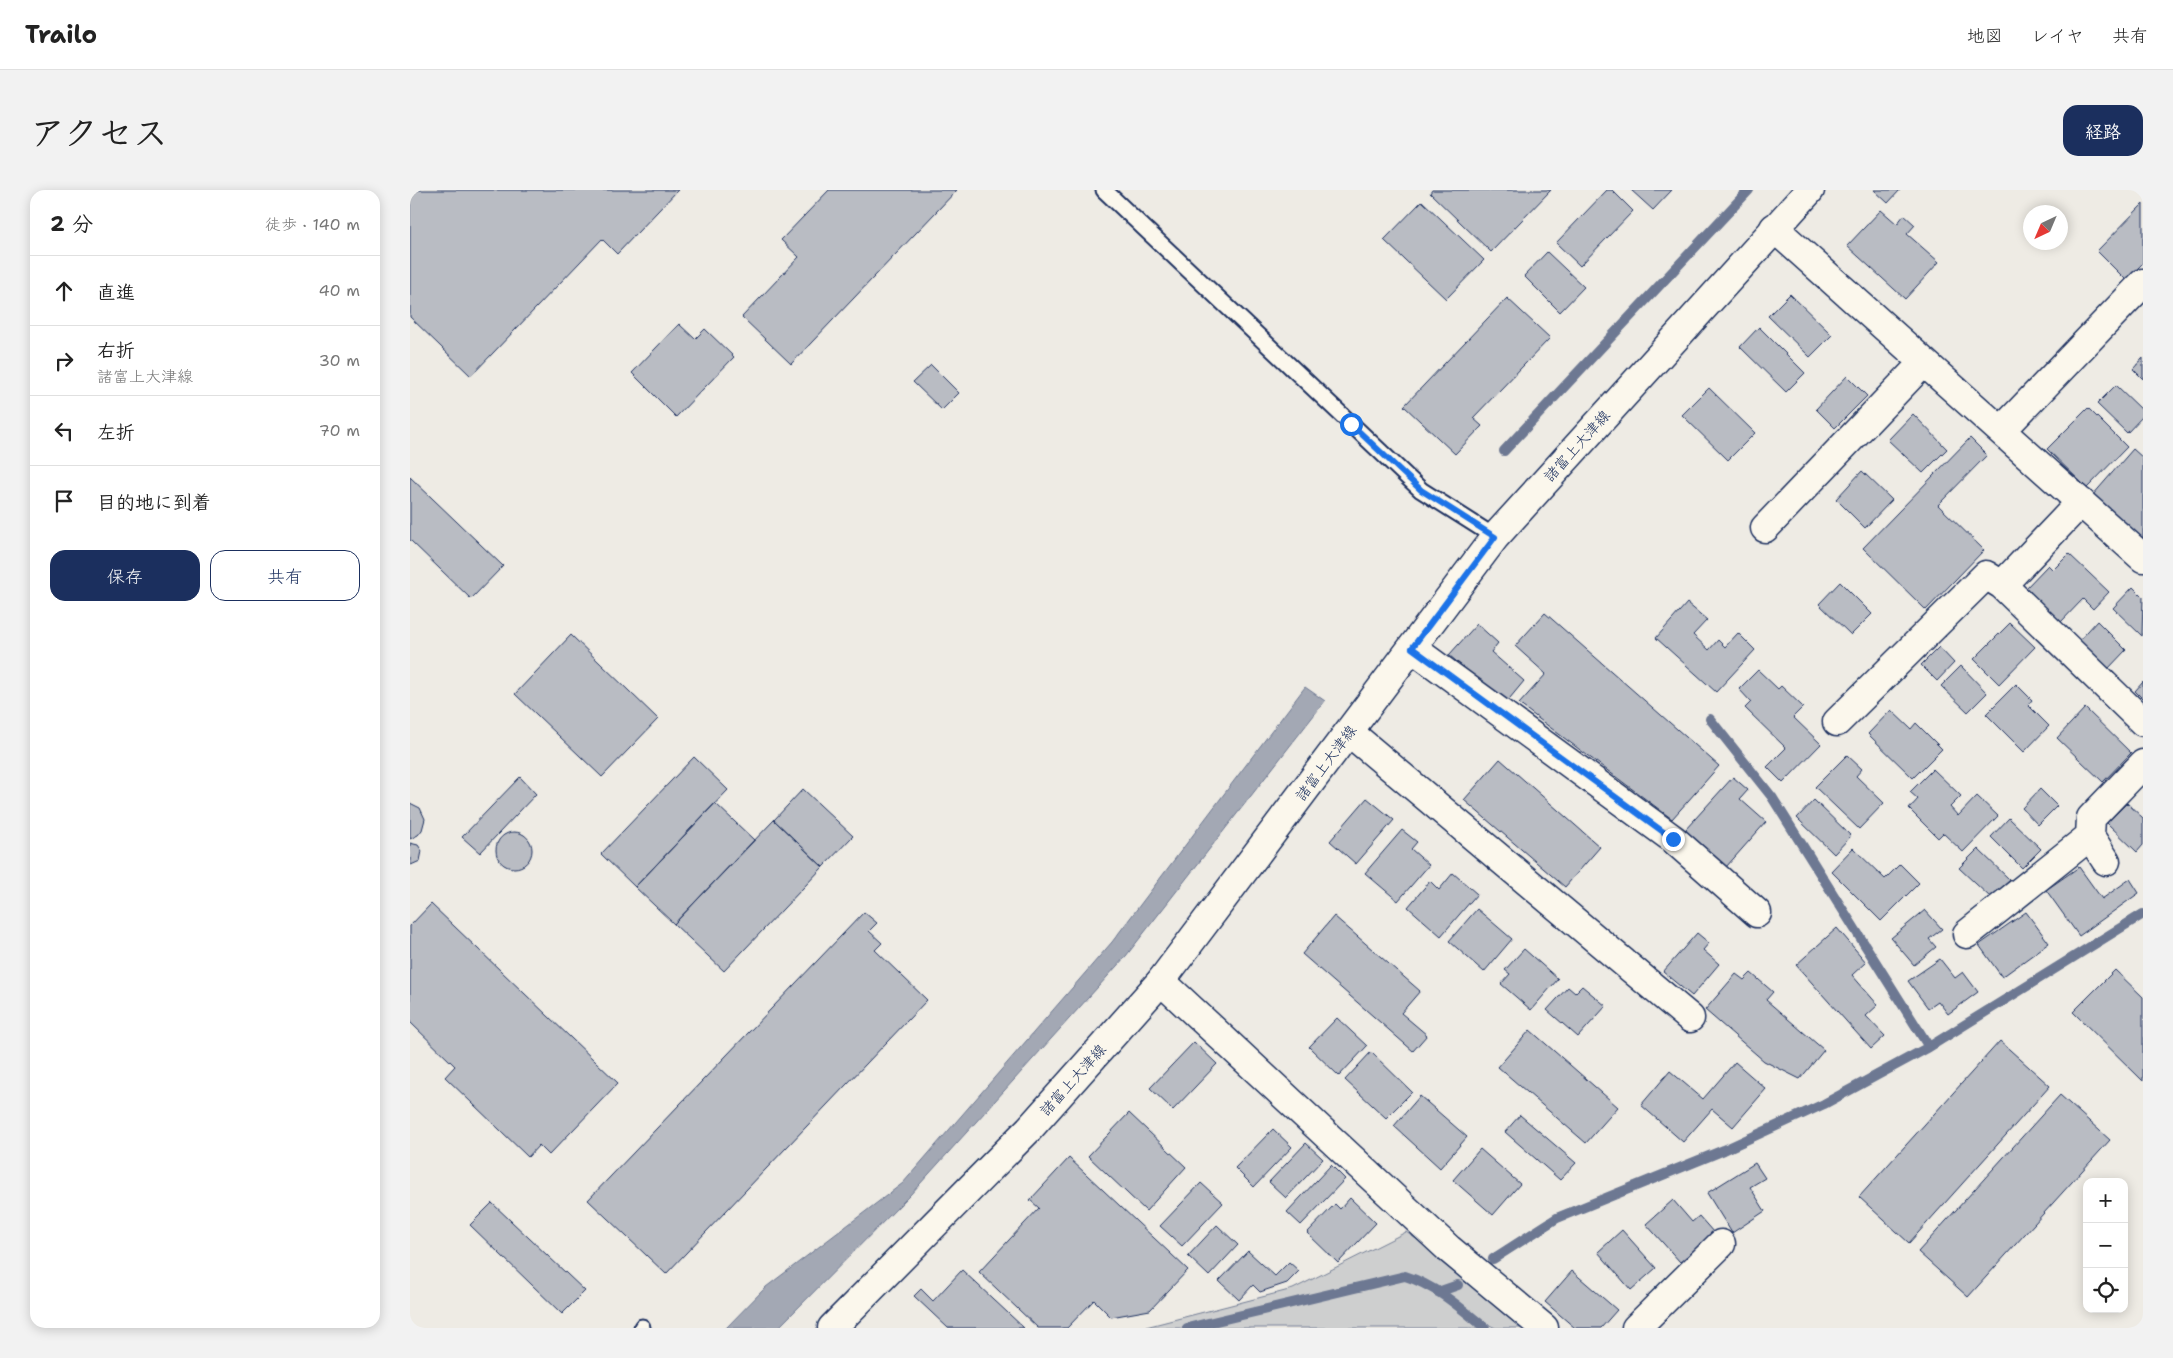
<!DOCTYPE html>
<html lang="ja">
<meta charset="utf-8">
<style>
body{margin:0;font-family:"Shantell Sans","Klee One",sans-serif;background:#f2f2f2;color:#222}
.controls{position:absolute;right:15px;bottom:15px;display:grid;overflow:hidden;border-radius:10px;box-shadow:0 2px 12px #0003}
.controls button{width:45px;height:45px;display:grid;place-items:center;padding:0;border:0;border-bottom:1px solid #e0e0e0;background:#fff;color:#222;font:25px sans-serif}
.compass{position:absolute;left:1613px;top:15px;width:45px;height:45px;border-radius:50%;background:#fff;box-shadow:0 2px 12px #0003;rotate:224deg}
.stop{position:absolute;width:15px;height:15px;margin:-11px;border:4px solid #1a73e8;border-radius:50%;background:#fff}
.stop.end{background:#1a73e8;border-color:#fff;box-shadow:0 1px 5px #0008}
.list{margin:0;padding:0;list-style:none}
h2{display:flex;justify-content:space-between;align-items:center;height:65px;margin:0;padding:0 20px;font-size:21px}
h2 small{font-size:16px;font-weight:400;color:#767676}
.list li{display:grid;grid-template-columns:32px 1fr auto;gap:15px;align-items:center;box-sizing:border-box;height:70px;padding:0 20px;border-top:1px solid #e0e0e0}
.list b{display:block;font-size:19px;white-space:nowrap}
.list p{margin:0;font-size:16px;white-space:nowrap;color:#767676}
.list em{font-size:16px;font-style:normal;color:#767676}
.actions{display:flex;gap:10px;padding:15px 20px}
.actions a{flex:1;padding:11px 0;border:1px solid #1b2f5e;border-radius:15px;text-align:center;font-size:18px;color:#1b2f5e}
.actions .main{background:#1b2f5e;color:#fff}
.icon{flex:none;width:28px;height:28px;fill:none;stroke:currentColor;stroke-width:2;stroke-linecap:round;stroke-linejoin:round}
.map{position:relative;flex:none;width:1733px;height:1138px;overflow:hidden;border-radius:15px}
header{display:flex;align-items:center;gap:30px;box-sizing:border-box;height:70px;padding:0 25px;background:#fff;border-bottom:1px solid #e0e0e0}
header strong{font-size:24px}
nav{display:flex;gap:28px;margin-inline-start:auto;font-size:18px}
.intro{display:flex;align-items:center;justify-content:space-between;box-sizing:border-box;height:120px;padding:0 30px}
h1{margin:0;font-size:35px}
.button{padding:12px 22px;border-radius:15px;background:#1b2f5e;color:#fff;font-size:18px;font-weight:700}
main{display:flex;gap:30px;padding:0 30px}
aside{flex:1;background:#fff;border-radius:15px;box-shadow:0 2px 12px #0003}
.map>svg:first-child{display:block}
.green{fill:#cecfcf;stroke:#747f96}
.water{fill:#a3a8b4;stroke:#6d7892}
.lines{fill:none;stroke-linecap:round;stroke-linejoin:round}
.stream{stroke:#6d7892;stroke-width:10}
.building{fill:#b9bcc3;stroke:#1b2f5e}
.lane-casing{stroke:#1b2f5e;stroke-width:19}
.street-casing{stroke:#1b2f5e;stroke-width:31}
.secondary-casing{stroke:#1b2f5e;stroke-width:31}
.lane{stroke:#fbf7ec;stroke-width:15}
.street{stroke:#fbf7ec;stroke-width:28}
.secondary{stroke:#fbf7ec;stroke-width:28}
.route{stroke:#1a73e8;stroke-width:6}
.labels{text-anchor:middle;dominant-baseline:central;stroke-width:4;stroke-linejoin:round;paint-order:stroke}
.street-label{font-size:15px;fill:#1b2f5e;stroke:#fbf7ec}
</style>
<header>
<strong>Trailo</strong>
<nav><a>地図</a><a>レイヤ</a><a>共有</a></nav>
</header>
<div class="intro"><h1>アクセス</h1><a class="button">経路</a></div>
<main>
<aside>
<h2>2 分<small>徒歩 · 140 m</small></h2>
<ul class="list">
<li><svg class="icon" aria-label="ahead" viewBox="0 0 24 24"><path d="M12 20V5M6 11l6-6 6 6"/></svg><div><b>直進</b></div><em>40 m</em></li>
<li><svg class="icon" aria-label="right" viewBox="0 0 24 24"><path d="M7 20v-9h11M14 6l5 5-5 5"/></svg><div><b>右折</b><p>諸富上大津線</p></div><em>30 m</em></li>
<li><svg class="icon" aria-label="left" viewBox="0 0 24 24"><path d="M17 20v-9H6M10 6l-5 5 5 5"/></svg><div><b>左折</b></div><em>70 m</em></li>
<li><svg class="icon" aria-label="arrive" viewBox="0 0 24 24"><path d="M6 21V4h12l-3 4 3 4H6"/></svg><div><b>目的地に到着</b></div></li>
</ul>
<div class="actions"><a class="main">保存</a><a>共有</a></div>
</aside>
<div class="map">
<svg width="1733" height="1138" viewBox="0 0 1733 1138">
<rect width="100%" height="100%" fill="#eeebe4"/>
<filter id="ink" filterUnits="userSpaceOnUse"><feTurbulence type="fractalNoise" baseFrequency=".02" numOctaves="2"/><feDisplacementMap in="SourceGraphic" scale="10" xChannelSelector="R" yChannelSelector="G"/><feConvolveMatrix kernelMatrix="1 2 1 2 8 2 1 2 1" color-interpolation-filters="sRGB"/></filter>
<g filter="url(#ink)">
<path class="green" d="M996,1042l41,28 81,68h-32l-21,-9 6,9h-339l151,-39z"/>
<path class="water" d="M895,497l20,14 -199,255 -216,239 -132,133h-52l40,-41 137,-104 209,-241z"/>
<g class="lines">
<path class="stream" d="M1094,261l245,-261
M1300,529l62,78 157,250
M1083,1069l64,-41 167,-68 100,-46 105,-57 214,-133
M1028,1102l20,-7
M777,1138l218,-52c30,9 56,32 80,52"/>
</g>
<path class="building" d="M0,0h268l-61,64 -15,-15 -131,137 -61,-59z
M419,0h128l-166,174 -49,-47 57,-60 -18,-17z
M1022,0h119l-60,62 -61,-59z
M1197,0h5l21,21 -53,55 -24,-23z
M1221,0h41l-19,20z
M1464,0h26l-12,13z
M1012,11l62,59 -38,39 -62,-59z
M1733,14v59l-17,17 -29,-29z
M1471,20l16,14 7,-9 11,10 -8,9 32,28 -34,37 -58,-53z
M1137,62l37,35 -24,25 -36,-36z
M1380,104l42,41 -22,22 -42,-41z
M1097,108l43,40 -77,80 9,8 -27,28 -51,-48z
M269,134l16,15 10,-10 29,28 -58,60 -44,-44z
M1349,137l46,46 -19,19 -46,-45z
M1733,168v21l-10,-10z
M521,175l28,28 -17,17 -29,-28z
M1437,186l20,20 -32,32 -19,-19z
M1706,195l27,26v5l-16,17 -30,-29z
M1299,198l46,45 -27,27 -46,-45z
M1678,218l39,39 -40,41 -40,-39z
M1503,224l34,35 -24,24 -35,-33z
M1560,248l17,17 -49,50 46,45 -58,60 -63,-62z
M1723,259l10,9v82l-51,-44z
M1452,281l30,29 -27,28 -29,-29z
M0,287l93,89 -32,33 -61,-59z
M1659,364l40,38 -16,17 -10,-10 -23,24 -35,-34 23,-24 5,5z
M1430,392l32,32 -21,21 -32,-31z
M1723,397l10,10 -1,39 -29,-28z
M1277,413l20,17 -14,15 16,15 9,-10 7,7 13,-14 17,17 -39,42 -60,-54z
M1135,423l174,153 -47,53 -153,-115 27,-30 -31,-28z
M1687,431l29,29 -19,20 -29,-28z
M1600,433l25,24 -36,37 -25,-25z
M1067,434l21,19 -7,9 33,29 -19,23 -56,-49z
M161,445l87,84 -56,58 -87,-83z
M1529,457l15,16 -17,18 -16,-16z
M1551,476l26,27 -19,19 -27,-26z
M1348,480l20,19 3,-3 22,21 -10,10 28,27 -38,39 -16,-16 19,-19 -41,-40 6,-6 -12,-13z
M1733,492v17l-8,-8z
M1606,494l16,16 -4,5 21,21 -25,26 -38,-38z
M1675,518l46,45 -28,29 -46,-44z
M1481,520l20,19 5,-6 26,26 -29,29 -45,-44z
M1437,565l15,14 -6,7 28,27 -25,26 -44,-42z
M284,567l34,33 -93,97 -34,-33z
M1090,569l100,88 -35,40 -101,-87z
M1523,579l28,27 -11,11 8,9 19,-20 21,20 -35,36 -20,-19 -5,5 -29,-29 9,-10 -8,-7z
M110,587l16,17 -56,59 -18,-16z
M1323,587l15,13 -8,9 26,23 -40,45 -41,-37z
M393,599l50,47 -30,31 -49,-47z
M1630,599l17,17 -19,19 -16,-17z
M957,608l27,22 -38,44 -26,-23z
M1404,610l37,36 -17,18 -37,-36z
M0,613l10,5 5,11 -3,11 -4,5 -8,4z
M305,613l39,37 -80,84 -39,-37z
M1717,613l16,15v27l-6,7 -30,-29z
M1599,628l32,31 -19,19 -31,-31z
M364,630l49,47 -99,104 -50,-47z
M992,640l15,12 -6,7 18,16 -31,36 -33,-28z
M86 660a18 18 0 1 1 36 0a18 18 0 1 1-36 0Z
M0,653l8,2 4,6 -2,10 -9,4z
M1443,658l32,31 15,-15 19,19 -38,38 -50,-50z
M1568,659l32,31 -19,18 -32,-30z
M1669,677l23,32 28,-20 9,14 -60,43 -33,-46z
M1043,683l24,21 -36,42 -33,-29 22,-26 9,9z
M21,714l187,179 -69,72 -10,-10 -11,12 -83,-80 10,-11 -45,-44v-96z
M1067,719l35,30 -28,33 -35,-31z
M1515,720l17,19 -13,10 7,8 -22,18 -23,-27z
M454,722l13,11 -8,8 13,12 -7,7 52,50 -261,274 -78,-74z
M1616,722l23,31 -47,34 -23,-32z
M924,726l86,75 -19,22 26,22 -14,16 -111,-97z
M1427,738l29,34 -14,13 26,30 -12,11 19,20 -14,13 -75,-84z
M1287,743l12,10 -6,7 16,14 -27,32 -29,-24z
M1114,759l34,30 -27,31 -30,-26 9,-10 -5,-4z
M1530,769l15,19 8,-6 15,20 -30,22 -10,-13 -10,7 -20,-27z
M1705,780l28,27v84l-70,-69z
M1341,783l22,19 -7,8 58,50 -24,29 -36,-18 -59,-51 31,-36 8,6z
M1172,796l24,20 -28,31 -31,-27 21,-23 7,6z
M927,828l30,28 -28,30 -30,-29z
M1120,840l88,77 -32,36 -88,-76z
M1590,851l50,45 -141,157 -50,-46z
M784,852l23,22 -44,46 -23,-22z
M961,862l41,40 -26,26 -41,-38z
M1325,872l31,27 -33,38 -21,-18 -29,33 -42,-37 29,-34 33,28z
M1650,905l50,45 -142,157 -50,-45z
M1010,906l47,41 -27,31 -46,-42z
M719,923l57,54 -40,44 -58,-55z
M1110,925l56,48 -16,17 -55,-48z
M863,939l19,18 -38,40 -19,-19z
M896,953l17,16 -37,39 -17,-16z
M1070,959l40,35 -27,31 -40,-35z
M659,968l119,112 -38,40 -39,7 -17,-17 -27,28h-29l-59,-56 60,-64 -9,-8z
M1345,973l10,15 -15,9 15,24 -33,22 -25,-40z
M921,975l14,14 -44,46 -14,-13z
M791,993l22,20 -41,43 -22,-20z
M940,1008l26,25 -38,40 -31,-30 28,-29 5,5z
M1263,1010l19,22 7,-6 15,17 -34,29 -34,-38z
M82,1013l93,88 -23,23 -92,-89z
M807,1035l21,20 -29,31 -21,-20z
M1212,1040l34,38 -25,22 -33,-38z
M838,1061l27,25 14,-14 10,9 -12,12 -27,9 -7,-7 -14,15 -20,-19z
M552,1080l62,58h-76l-34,-32 7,-7 12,12z
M1162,1081l45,39 -16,18h-26l-30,-26z"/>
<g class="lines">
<defs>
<path id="lane" d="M694,0l317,300 74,47
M232,1138v-1"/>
<path id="street" d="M1364,38l369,330
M1591,241l142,-148
M1671,312l-79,83 141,137
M1355,338l159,-166
M1002,458l261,191 84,74
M1427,532l149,-147 16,10
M939,542l341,286
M1696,671l-16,-25 1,-18 52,-54
M1557,744l123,-98
M751,791l288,268 95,79
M1226,1138l85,-84"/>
<path id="secondary" d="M422,1138l197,-199 132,-148 334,-444 315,-347"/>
</defs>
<use href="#lane" class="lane-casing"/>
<use href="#street" class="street-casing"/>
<use href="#secondary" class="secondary-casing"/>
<use href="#lane" class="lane"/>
<use href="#street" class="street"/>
<use href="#secondary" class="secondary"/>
</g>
</g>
<g class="lines" filter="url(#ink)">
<path class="route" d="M941,234l70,66 74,47 -83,111 261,191"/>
</g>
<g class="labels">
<g class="street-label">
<text transform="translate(1167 256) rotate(-48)">諸富上大津線</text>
<text transform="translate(916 573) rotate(-53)">諸富上大津線</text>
<text transform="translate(663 890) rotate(-48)">諸富上大津線</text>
</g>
</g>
</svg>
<div class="controls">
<button>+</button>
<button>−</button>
<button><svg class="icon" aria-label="locate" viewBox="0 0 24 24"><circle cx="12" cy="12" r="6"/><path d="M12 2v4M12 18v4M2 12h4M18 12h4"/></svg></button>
</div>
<svg class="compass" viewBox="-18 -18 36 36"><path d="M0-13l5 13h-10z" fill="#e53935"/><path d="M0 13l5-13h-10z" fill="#767676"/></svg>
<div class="stop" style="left:941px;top:234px"></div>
<div class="stop end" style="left:1263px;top:649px"></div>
</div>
</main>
